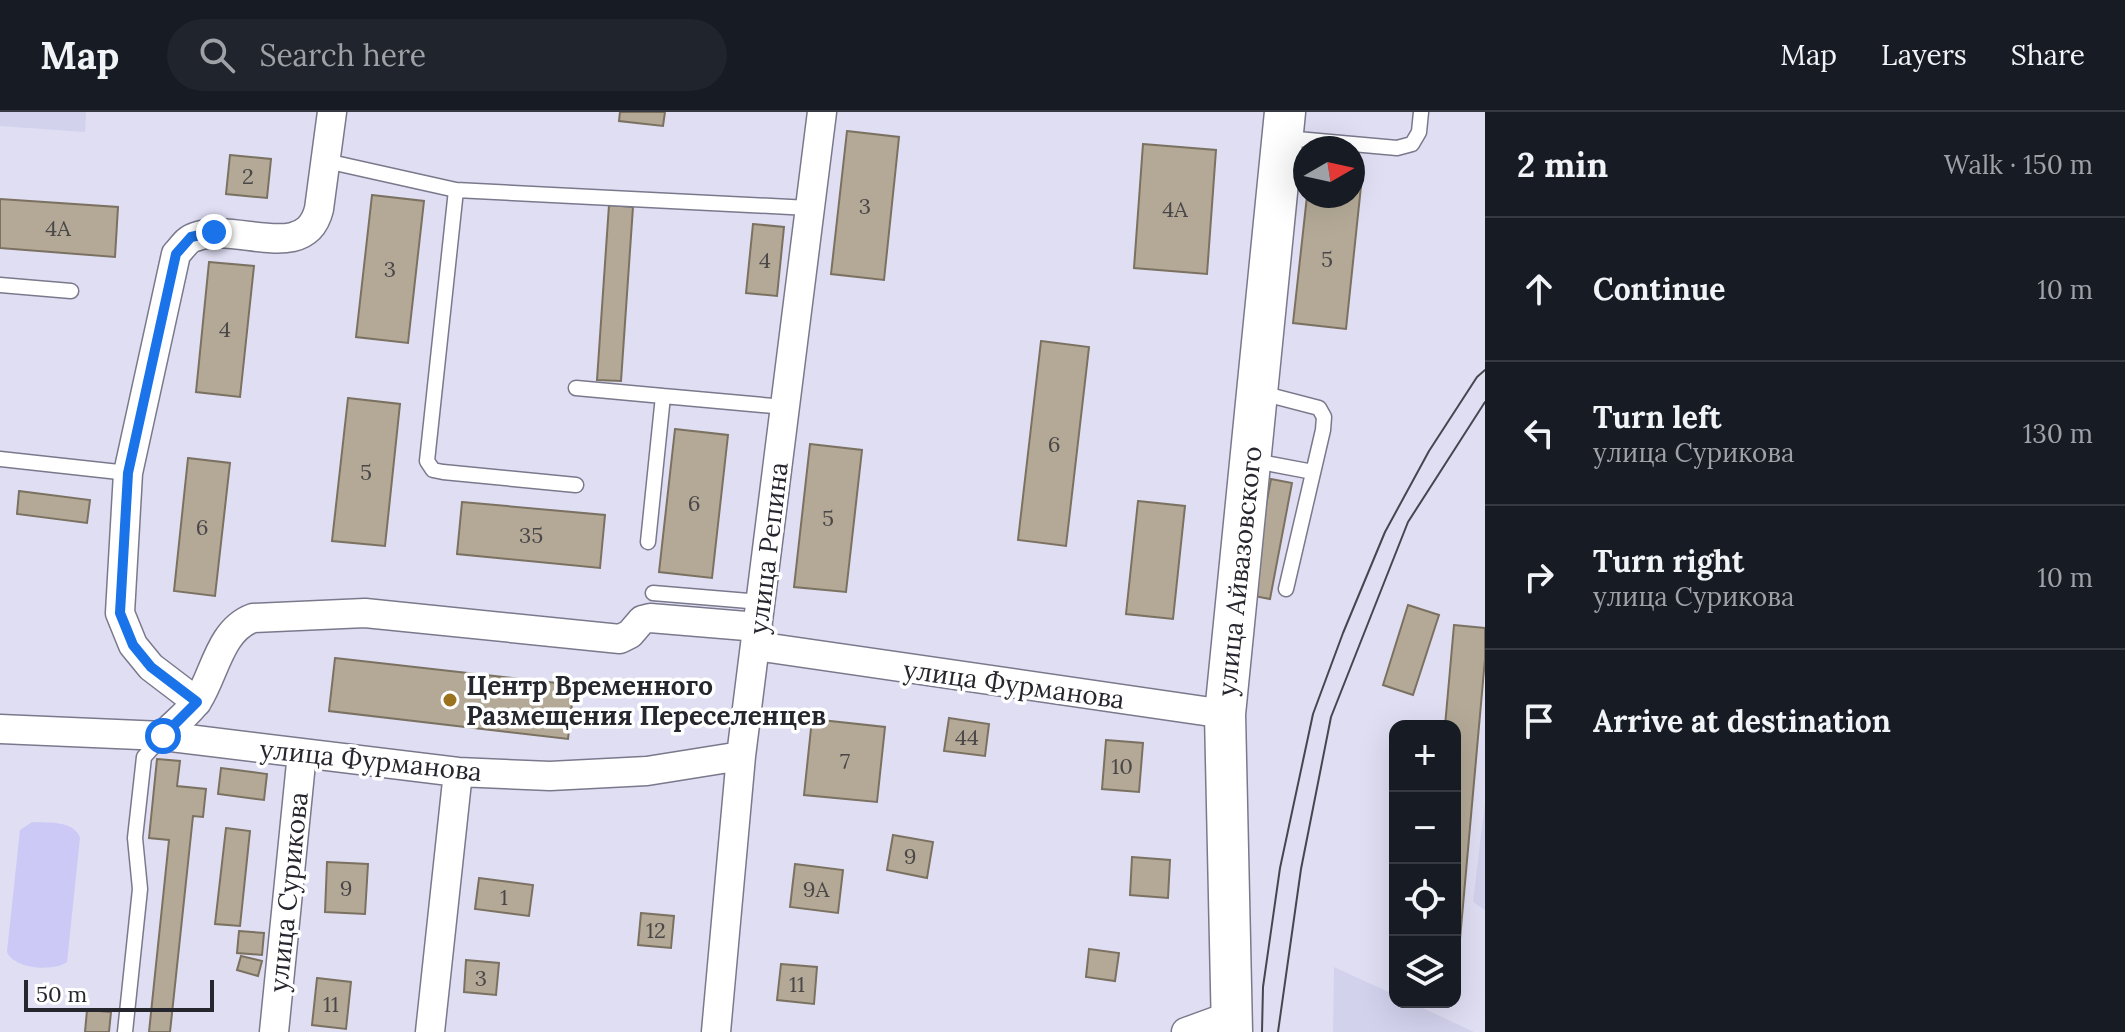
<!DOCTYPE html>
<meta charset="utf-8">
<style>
body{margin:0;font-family:Lora,serif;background:#20242c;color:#f1f3f6}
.controls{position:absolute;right:24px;bottom:24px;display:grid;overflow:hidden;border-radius:16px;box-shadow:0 8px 32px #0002}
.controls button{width:72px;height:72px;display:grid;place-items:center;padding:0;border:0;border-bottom:2px solid #363941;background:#171b24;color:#f1f3f6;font:40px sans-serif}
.compass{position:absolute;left:1293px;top:24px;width:72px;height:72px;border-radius:50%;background:#171b24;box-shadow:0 8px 32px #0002;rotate:81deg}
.scale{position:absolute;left:24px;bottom:20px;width:190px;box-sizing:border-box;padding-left:8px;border:4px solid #26262e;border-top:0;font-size:22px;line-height:28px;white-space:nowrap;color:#26262e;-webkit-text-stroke:6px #fff;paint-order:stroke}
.stop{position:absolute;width:24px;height:24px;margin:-18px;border:6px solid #1a73e8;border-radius:50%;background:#fff}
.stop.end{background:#1a73e8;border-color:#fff;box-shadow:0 2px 8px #0008}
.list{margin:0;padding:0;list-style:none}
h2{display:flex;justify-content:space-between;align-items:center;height:104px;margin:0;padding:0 32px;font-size:34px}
h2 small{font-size:26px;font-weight:400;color:#9ea1a6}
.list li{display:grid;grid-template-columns:52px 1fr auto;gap:24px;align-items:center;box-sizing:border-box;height:144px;padding:0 32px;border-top:2px solid #363941}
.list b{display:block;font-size:30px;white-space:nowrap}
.list p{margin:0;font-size:26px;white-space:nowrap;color:#9ea1a6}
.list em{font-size:26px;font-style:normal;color:#9ea1a6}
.icon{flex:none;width:44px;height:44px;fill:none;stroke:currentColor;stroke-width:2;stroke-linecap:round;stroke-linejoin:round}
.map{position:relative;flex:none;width:1485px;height:920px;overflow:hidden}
header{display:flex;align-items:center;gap:48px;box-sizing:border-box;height:112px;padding:0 40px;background:#171b24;border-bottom:2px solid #363941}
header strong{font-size:38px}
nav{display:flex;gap:44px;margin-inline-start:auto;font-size:28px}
.search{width:560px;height:72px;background:#20242c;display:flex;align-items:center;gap:20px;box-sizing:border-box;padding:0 28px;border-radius:44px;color:#9ea1a6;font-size:30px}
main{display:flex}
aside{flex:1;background:#171b24}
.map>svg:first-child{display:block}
.built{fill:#d2d2ed}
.green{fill:#ccc9f6}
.building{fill:#b4a997;stroke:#7b7160;stroke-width:2}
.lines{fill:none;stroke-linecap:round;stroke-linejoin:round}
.lane-casing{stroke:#7a798c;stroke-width:17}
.street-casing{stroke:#7a798c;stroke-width:31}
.secondary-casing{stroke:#7a798c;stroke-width:43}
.lane{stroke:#fff;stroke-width:14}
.street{stroke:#fff;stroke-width:28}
.secondary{stroke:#fff;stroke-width:40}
.tram{stroke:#464650;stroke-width:2}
.route{stroke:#1a73e8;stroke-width:10}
.poi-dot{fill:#9b731f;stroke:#fff;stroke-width:3}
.labels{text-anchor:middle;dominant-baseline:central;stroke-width:7;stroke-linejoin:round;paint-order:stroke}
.number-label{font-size:22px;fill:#4a4748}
.street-label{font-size:26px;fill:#26262e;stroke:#fff}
.poi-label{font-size:26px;font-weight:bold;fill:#26262e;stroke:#fff;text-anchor:start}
</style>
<header>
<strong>Map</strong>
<div class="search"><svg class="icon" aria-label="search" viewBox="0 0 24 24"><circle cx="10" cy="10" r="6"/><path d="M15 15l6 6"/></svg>Search here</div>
<nav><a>Map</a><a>Layers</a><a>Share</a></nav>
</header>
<main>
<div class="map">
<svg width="1485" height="920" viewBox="0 0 1485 920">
<rect width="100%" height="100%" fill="#dfdef3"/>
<path class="built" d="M0,0h86l-1,20 -85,-6z
M1485,690v108l-12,-8z
M1334,855l61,28v7h15l64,30h-141z"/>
<path class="green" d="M32,710c16,1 42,-2 48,16l-13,124c-14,10 -53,7 -60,-10l13,-122z"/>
<path class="building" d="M620,0h45l-2,14 -44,-5z
M847,19l52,6 -15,143 -53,-6z
M1143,32l73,6 -9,124 -73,-6z
M230,43l41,4 -4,39 -41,-4z
M1353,73l8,1 -15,143 -53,-6 14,-127h46z
M372,83l52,6 -16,142 -52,-6z
M0,87l118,8 -3,50 -115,-9z
M609,93l24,2 -12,174 -24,-1z
M753,112l31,3 -7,69 -31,-3z
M209,150l45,4 -14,131 -44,-5z
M1041,229l48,6 -23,199 -48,-6z
M348,286l52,6 -15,142 -53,-5z
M675,317l53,6 -16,143 -53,-6z
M810,332l52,6 -16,142 -52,-5z
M188,346l42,5 -15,133 -41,-5z
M1271,367l21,4 -22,116 -21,-4z
M19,379l71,9 -3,23 -70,-9z
M1138,389l47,5 -12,113 -47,-5z
M462,390l143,13 -5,53 -143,-14z
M1408,493l31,10 -26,80 -30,-10z
M1454,513l31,3v31l-25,280 -5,-1v-212h-10z
M335,546l239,27 -6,54 -239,-28z
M949,606l40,6 -4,32 -41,-5z
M812,607l73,8 -8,75 -73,-7z
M1106,628l37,3 -4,49 -37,-3z
M157,647l23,2 -3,25 29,3 -3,28 -10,-1 -23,216h-21l20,-192 -20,-2z
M221,656l46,6 -3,26 -46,-6z
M226,716l24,3 -10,95 -25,-2z
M893,723l40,7 -6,36 -40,-8z
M1132,745l38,3 -2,38 -38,-3z
M327,750l41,2 -3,50 -40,-2z
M795,752l48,6 -5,43 -48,-6z
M479,766l54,7 -4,31 -54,-7z
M641,801l33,3 -3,32 -33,-3z
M239,819l25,2 -2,22 -25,-2z
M1089,837l30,4 -4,28 -29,-4z
M241,844l21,5 -4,15 -21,-6z
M466,848l33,3 -3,32 -32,-3z
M781,852l36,3 -3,37 -37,-4z
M317,866l34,4 -5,47 -34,-4z
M87,898l24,2 -2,20h-24z"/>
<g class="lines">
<defs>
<path id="lane" d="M1286,26l111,10 15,-4 7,-12 2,-20
M326,49l130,29 353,18
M456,78l-29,271 6,9 10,2 133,13
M0,173l71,6
M576,276l87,8
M1261,281l58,15 5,9 -1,13 -37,159
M0,347l128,14
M1255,349l58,11
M648,430l15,-146 122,11
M653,481l108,9
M125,920l15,-143 -5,-51 9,-81 18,-20"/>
<path id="street" d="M756,534l469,68
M197,590l-46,-35 -18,-22 -13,-32 8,-140 48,-219c6,-6 11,-15 19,-17 40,-16 110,28 124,-28l13,-97
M0,617l163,7 295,36 92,4 97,-5 94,-15
M163,624c11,-12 26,-23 35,-36 17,-27 22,-70 55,-82l112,-5 255,26 10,-5 12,-14 8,-2 108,9
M274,920l28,-279
M430,920l28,-260
M716,920l25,-276 81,-644
M1186,920l44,-16"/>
<path id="secondary" d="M1232,920l-7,-318 60,-602"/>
</defs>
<use href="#lane" class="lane-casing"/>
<use href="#street" class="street-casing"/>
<use href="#secondary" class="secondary-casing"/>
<use href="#lane" class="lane"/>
<use href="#street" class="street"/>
<use href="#secondary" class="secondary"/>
<path class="tram" d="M1262,920l1,-45 17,-119 33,-154 30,-81 42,-101 44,-81 48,-74 8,-7
M1278,920l23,-163 30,-152 77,-195 77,-120"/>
</g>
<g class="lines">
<path class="route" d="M163,624l34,-34 -46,-35 -18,-22 -13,-32 8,-140 48,-219 15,-17 23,-5"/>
</g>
<circle class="poi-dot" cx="450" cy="588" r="8"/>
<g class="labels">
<g class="number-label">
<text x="248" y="64">2</text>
<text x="865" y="94">3</text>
<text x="1175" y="97">4А</text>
<text x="58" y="116">4А</text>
<text x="1327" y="147">5</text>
<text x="765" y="148">4</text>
<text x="390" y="157">3</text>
<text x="225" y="217">4</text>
<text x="1054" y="332">6</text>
<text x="366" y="360">5</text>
<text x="694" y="391">6</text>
<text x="828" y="406">5</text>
<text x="202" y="415">6</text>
<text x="531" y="423">35</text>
<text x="967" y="625">44</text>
<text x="845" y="649">7</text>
<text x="1122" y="654">10</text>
<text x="910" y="744">9</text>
<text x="346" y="776">9</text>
<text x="816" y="777">9А</text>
<text x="504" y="785">1</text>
<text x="656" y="818">12</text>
<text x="481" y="866">3</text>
<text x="797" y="872">11</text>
<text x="331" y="892">11</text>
</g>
<g class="street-label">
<text transform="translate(768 436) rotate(-83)">улица Репина</text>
<text transform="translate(1239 459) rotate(-84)">улица Айвазовского</text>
<text transform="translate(1014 572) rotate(8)">улица Фурманова</text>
<text transform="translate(371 648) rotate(6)">улица Фурманова</text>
<text transform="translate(288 780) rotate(-84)">улица Сурикова</text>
</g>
<g class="poi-label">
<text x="466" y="573">Центр Временного<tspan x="466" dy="30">Размещения Переселенцев</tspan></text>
</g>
</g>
</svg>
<div class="controls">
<button>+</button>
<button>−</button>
<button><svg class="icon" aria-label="locate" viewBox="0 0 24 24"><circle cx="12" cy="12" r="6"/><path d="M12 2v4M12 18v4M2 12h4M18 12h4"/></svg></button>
<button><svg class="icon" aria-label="layers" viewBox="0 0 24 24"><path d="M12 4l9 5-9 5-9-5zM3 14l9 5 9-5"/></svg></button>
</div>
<svg class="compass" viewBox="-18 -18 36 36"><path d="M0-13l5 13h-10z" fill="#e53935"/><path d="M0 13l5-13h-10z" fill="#9ea1a6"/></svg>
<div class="scale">50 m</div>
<div class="stop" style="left:163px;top:624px"></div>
<div class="stop end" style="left:214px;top:120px"></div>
</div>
<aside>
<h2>2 min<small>Walk · 150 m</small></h2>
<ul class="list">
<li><svg class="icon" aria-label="ahead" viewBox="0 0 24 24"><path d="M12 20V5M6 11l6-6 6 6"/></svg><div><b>Continue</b></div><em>10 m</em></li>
<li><svg class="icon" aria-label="left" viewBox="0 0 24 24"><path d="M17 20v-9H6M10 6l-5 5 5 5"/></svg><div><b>Turn left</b><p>улица Сурикова</p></div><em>130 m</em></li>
<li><svg class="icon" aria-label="right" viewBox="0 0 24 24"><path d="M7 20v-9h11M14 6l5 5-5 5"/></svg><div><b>Turn right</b><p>улица Сурикова</p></div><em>10 m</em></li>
<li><svg class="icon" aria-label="arrive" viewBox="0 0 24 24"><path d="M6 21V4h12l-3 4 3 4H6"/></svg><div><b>Arrive at destination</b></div></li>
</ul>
</aside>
</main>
